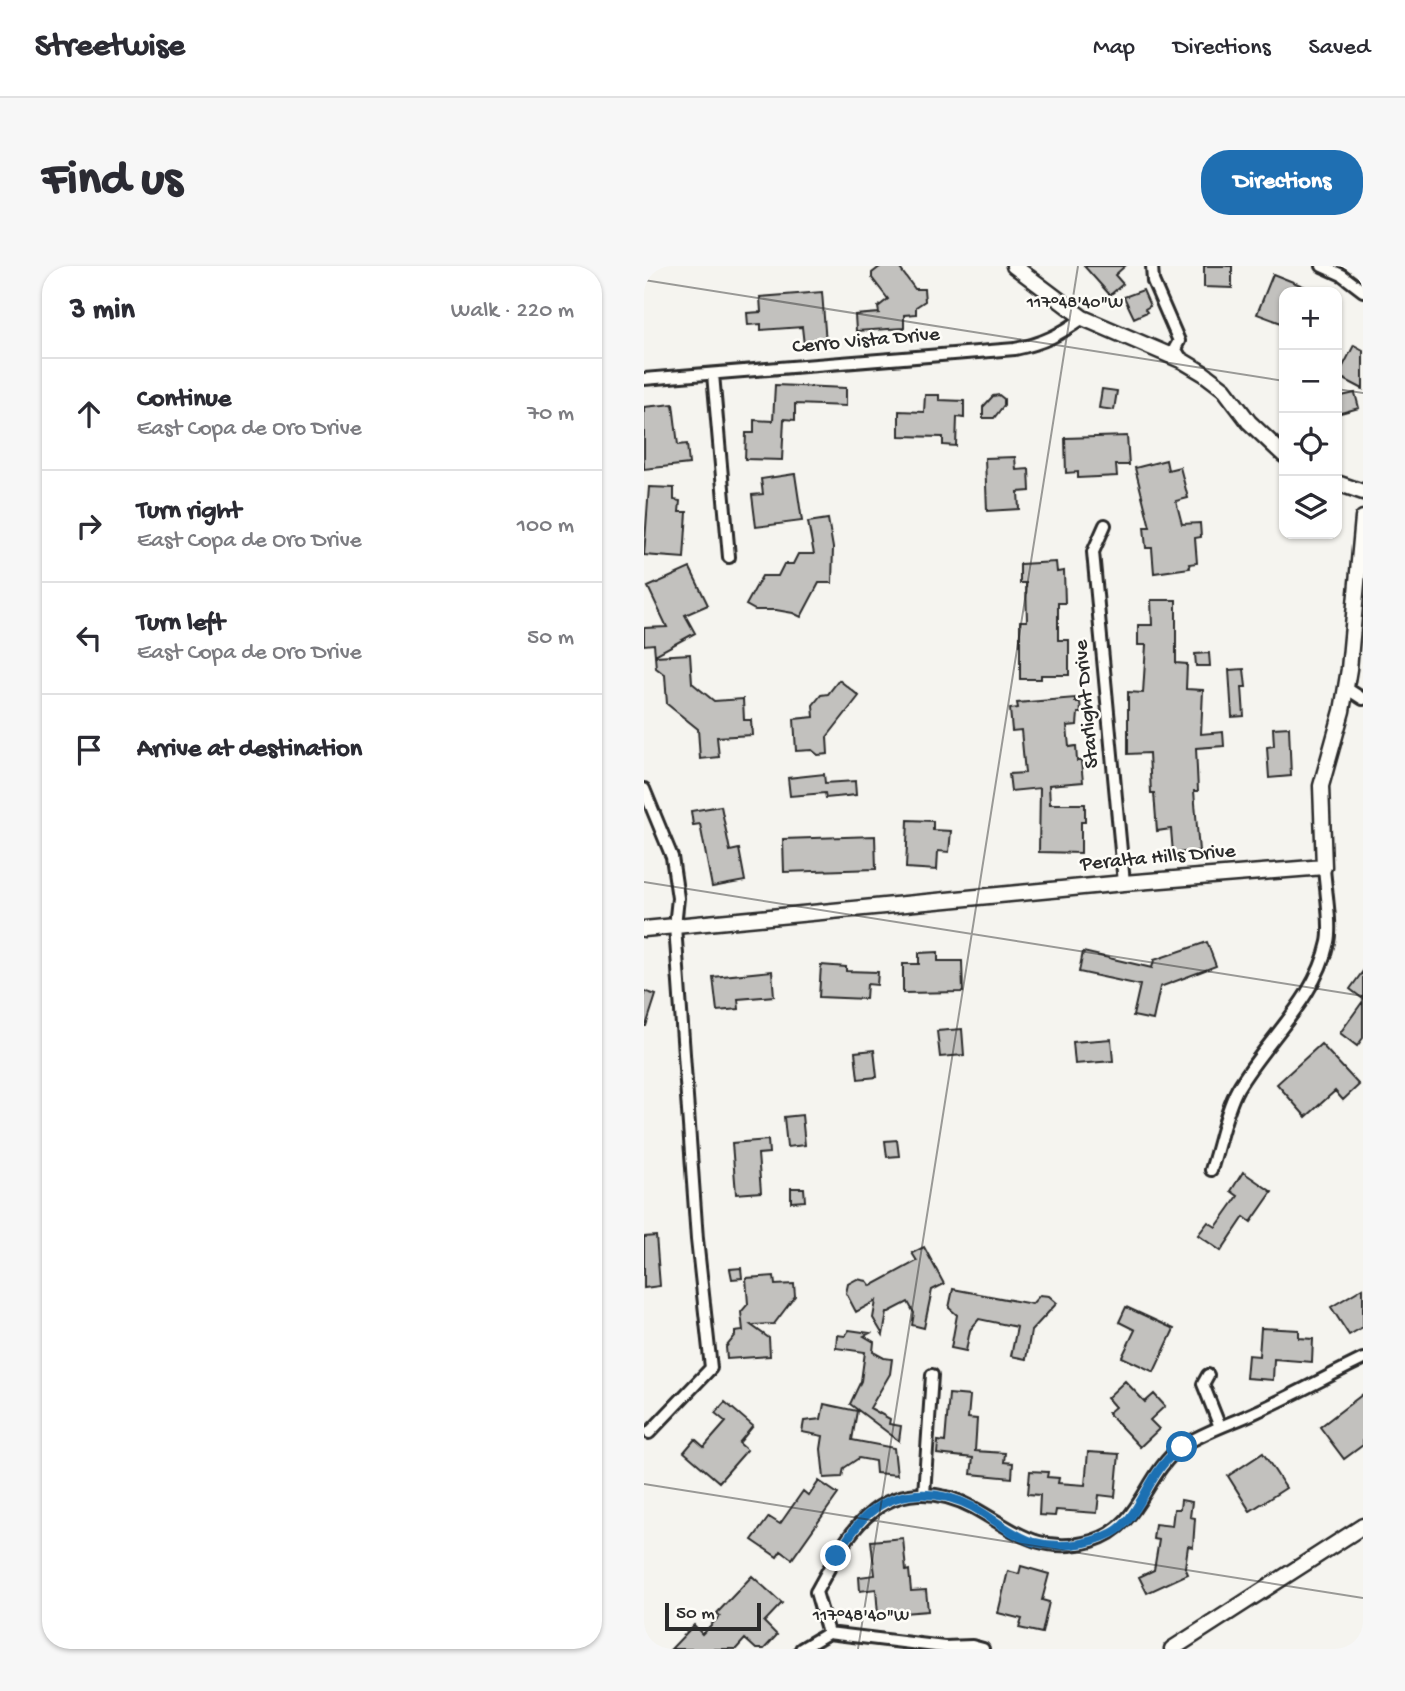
<!DOCTYPE html>
<meta charset="utf-8">
<style>
body{margin:0;font-family:"Gochi Hand",sans-serif;background:#f7f7f7;color:#2b2b33}
.controls{position:absolute;right:21px;top:21px;display:grid;overflow:hidden;border-radius:14px;box-shadow:0 2px 5px #0004}
.controls button{width:63px;height:63px;display:grid;place-items:center;padding:0;border:0;border-bottom:2px solid #e1e1e2;background:#fff;color:#2b2b33;font:35px sans-serif}
.scale{position:absolute;left:21px;bottom:18px;width:96px;box-sizing:border-box;padding-left:7px;border:4px solid #2b2b2b;border-top:0;font-size:19px;line-height:24px;white-space:nowrap;color:#2b2b2b;-webkit-text-stroke:5px #fdfcf7;paint-order:stroke}
.stop{position:absolute;width:21px;height:21px;margin:-16px;border:5px solid #1f6fb2;border-radius:50%;background:#fff}
.stop.end{background:#1f6fb2;border-color:#fff;box-shadow:0 2px 7px #0008}
.list{margin:0;padding:0;list-style:none}
h2{display:flex;justify-content:space-between;align-items:center;height:91px;margin:0;padding:0 28px;font-size:30px}
h2 small{font-size:23px;font-weight:400;color:#7c7c81}
.list li{display:grid;grid-template-columns:46px 1fr auto;gap:21px;align-items:center;box-sizing:border-box;height:112px;padding:0 28px;border-top:2px solid #e1e1e2}
.list b{display:block;font-size:26px;white-space:nowrap}
.list p{margin:0;font-size:23px;white-space:nowrap;color:#7c7c81}
.list em{font-size:23px;font-style:normal;color:#7c7c81}
.icon{flex:none;width:38px;height:38px;fill:none;stroke:currentColor;stroke-width:2;stroke-linecap:round;stroke-linejoin:round}
.map{position:relative;flex:none;width:719px;height:1383px;overflow:hidden;border-radius:28px}
header{display:flex;align-items:center;gap:42px;box-sizing:border-box;height:98px;padding:0 35px;background:#fff;border-bottom:2px solid #e1e1e2}
header strong{font-size:33px}
nav{display:flex;gap:38px;margin-inline-start:auto;font-size:24px}
.intro{display:flex;align-items:center;justify-content:space-between;box-sizing:border-box;height:168px;padding:0 42px}
h1{margin:0;font-size:49px}
.button{padding:18px 32px;border-radius:28px;background:#1f6fb2;color:#fff;font-size:24px;font-weight:700}
main{display:flex;gap:42px;padding:0 42px}
aside{flex:1;background:#fff;border-radius:28px;box-shadow:0 2px 5px #0004}
.map>svg:first-child{display:block}
.building{fill:#c2c1be;stroke:#2b2b2b;stroke-width:2}
.lines{fill:none;stroke-linecap:round;stroke-linejoin:round}
.street-casing{stroke:#2b2b2b;stroke-width:16}
.secondary-casing{stroke:#2b2b2b;stroke-width:19}
.street{stroke:#fdfcf7;stroke-width:10}
.secondary{stroke:#fdfcf7;stroke-width:14}
.route{stroke:#1f6fb2;stroke-width:9}
.ticks{fill:none;stroke:#2b2b2b;stroke-width:2;stroke-opacity:0.45}
.labels{text-anchor:middle;dominant-baseline:central;stroke-width:5;stroke-linejoin:round;paint-order:stroke}
.street-label{font-size:21px;fill:#2b2b2b;stroke:#fdfcf7}
.ticks-label{font-size:18px;text-anchor:middle;fill:#2b2b2b;stroke:#fdfcf7;stroke-width:5;stroke-linejoin:round;paint-order:stroke}
</style>
<header>
<strong>Streetwise</strong>
<nav><a>Map</a><a>Directions</a><a>Saved</a></nav>
</header>
<div class="intro"><h1>Find us</h1><a class="button">Directions</a></div>
<main>
<aside>
<h2>3 min<small>Walk · 220 m</small></h2>
<ul class="list">
<li><svg class="icon" aria-label="ahead" viewBox="0 0 24 24"><path d="M12 20V5M6 11l6-6 6 6"/></svg><div><b>Continue</b><p>East Copa de Oro Drive</p></div><em>70 m</em></li>
<li><svg class="icon" aria-label="right" viewBox="0 0 24 24"><path d="M7 20v-9h11M14 6l5 5-5 5"/></svg><div><b>Turn right</b><p>East Copa de Oro Drive</p></div><em>100 m</em></li>
<li><svg class="icon" aria-label="left" viewBox="0 0 24 24"><path d="M17 20v-9H6M10 6l-5 5 5 5"/></svg><div><b>Turn left</b><p>East Copa de Oro Drive</p></div><em>50 m</em></li>
<li><svg class="icon" aria-label="arrive" viewBox="0 0 24 24"><path d="M6 21V4h12l-3 4 3 4H6"/></svg><div><b>Arrive at destination</b></div></li>
</ul>
</aside>
<div class="map">
<svg width="719" height="1383" viewBox="0 0 719 1383">
<rect width="100%" height="100%" fill="#f5f4ef"/>
<filter id="ink" filterUnits="userSpaceOnUse"><feTurbulence type="fractalNoise" baseFrequency=".0143" numOctaves="2"/><feDisplacementMap in="SourceGraphic" scale="14" xChannelSelector="R" yChannelSelector="G"/><feConvolveMatrix kernelMatrix="1 2 1 2 8 2 1 2 1" color-interpolation-filters="sRGB"/></filter>
<g filter="url(#ink)">
<path class="building" d="M237,0h17l17,23h9l1,12 -9,6v7l-12,1v13l-48,3 -1,-16 24,-2 -1,-6 10,-8 -16,-21v-5z
M440,0h41l-10,9 8,9 -13,11z
M560,0h28v22l-28,-1z
M629,8l45,18h-36l2,1v31l-27,-10z
M499,24l7,16 -5,3 2,3 -13,6 -10,-21z
M178,26l4,51 -22,2 -2,-18 -41,3v-6l-13,1 -1,-12 14,-1 -1,-15z
M710,79l9,5v39l-25,-13z
M131,119l71,3v18l-51,-2v16l-11,-1 -2,41 -37,-1 1,-26h8v-13l19,1z
M458,123l15,2 -3,19 -15,-2z
M711,127l4,15 -22,6v-17z
M281,129h14v5l25,1v17l-7,-1 -1,29 -13,-1v-8l-44,-1v-25l25,1z
M355,129l5,4v6l-10,13h-11v-11l10,-11z
M29,138l5,41 9,-1 2,20 -45,5v-62z
M483,170l2,29h-13l1,11 -39,2v-6l-12,1 -1,-35z
M371,191l1,13 13,-1 1,22 -12,1 1,17 -32,2 -2,-53z
M522,194l2,10 12,-3 8,31 -12,3 6,23 18,-1 1,14 -6,1 2,25 -8,1 1,4 -36,5 -2,-25h-6l-2,-21h6l-15,-59z
M151,208l7,47 -46,6 -4,-32 11,-1 -2,-15z
M5,221l25,1v12l6,1 -1,11h8l-3,46 -40,-3z
M184,253l5,29 -1,35h-13l-18,34 -8,-4 -17,-3h-21l-9,-5 16,-29h16l6,-12h9l5,-10h16l-6,-32z
M412,296l1,10 7,-1 1,32h-7v37h11v35h-28v4h-21v-58h7l-1,-38h-6v-19z
M46,302l18,37 -23,10 10,18 -40,22 -1,-11 -10,1v-17l23,-1 -19,-40z
M507,334h25v63l11,1 -1,25 17,1 -2,44 22,-2 1,14 -28,2 2,43h-4l5,60 -26,2 -2,-24 -14,2 -3,-38h-3l-2,-40 -21,1v-62l15,1 3,-48h-8v-20h14z
M565,387l1,13h-14l-1,-12z
M46,388l2,29 22,18 29,-2 1,21h7l1,15 -35,2 2,20 -19,2 -2,-30 -31,-25 -2,-29 -9,-7 -1,-12z
M600,403l2,18h-4l2,29 -12,1 -3,-47z
M195,414l20,16 -32,41 1,17 -10,1 -6,-5 -16,1 -2,-32 20,-2 -1,-12 8,-10 7,-1z
M431,432v4h5l1,11h-3l-1,12 -10,1 2,21 7,-1 1,15h4l2,21 -34,3 1,19h35v18h-4v31l-42,-1 1,-64 -29,3 -2,-17 16,-1 -4,-43 -9,1 -2,-22 8,-1 -1,-5z
M645,461l2,49 -22,2 -2,-31 7,-1 -1,-18z
M180,508l1,9 30,-2 1,14 -30,3 -1,-5 -35,3 -2,-18z
M77,540l9,45 9,-2 6,32 -33,6 -12,-63 -7,1 -2,-14z
M264,554l25,1v9l18,1 -2,21 -11,-1 -1,19 -31,-2z
M231,570l1,33 -92,3 -1,-33z
M563,676l9,24 -56,21 -7,33 -20,-4 7,-31 -61,-13 4,-20 69,16 2,-8z
M294,686v9h24l1,31 -60,1v-29h16v-11z
M177,699l25,2v4l32,1 -1,13 -10,-1 -1,15 -47,-2z
M128,705l2,25 -36,3 1,10 -22,2 -4,-34z
M719,705v28l-13,-10z
M0,725l12,4 -10,31h-2z
M719,735v37l-6,8 -17,-13z
M318,763l2,26 -24,2 -3,-26z
M467,773l2,22 -38,3 -2,-22z
M677,778l38,41 -16,15 -8,-9 -29,26 -29,-33z
M230,784l3,27 -19,2 -3,-27z
M158,849l3,30 -18,2 -3,-30z
M124,874l1,13 -11,1 3,38 -25,2 -4,-51z
M253,874l2,16 -12,1 -2,-16z
M599,906l29,20 -21,30 -7,-5 -23,34 -23,-16 10,-13 8,5 22,-31 -7,-5z
M147,922h13l1,13 -14,1z
M12,970l4,50 -16,2v-51z
M280,981l20,37 -12,6 -8,38 -12,-3 2,-12 -6,-11 -21,11 -4,22 -10,-17 3,-17 -20,11 -10,-19 2,-9 9,-5 10,2 4,5 46,-25 -5,-8z
M97,1002l1,10 -10,1 -2,-10z
M130,1010l1,9 19,-1 1,12 -21,28 -23,1 18,13 1,18 -43,3 -1,-12 9,-11v-4l8,-1 -2,-19 7,-8 -2,-26z
M719,1022v39l-14,8 -18,-28z
M309,1023l79,15 8,-9 9,1 8,7 -26,28 -5,28 -15,-3 6,-29 -38,-8 -9,11 -4,21 -15,-3 6,-33 -8,-7z
M482,1041l48,22 -20,43 -32,-15 13,-27 -16,-8z
M617,1062l38,2v8l14,1 -1,23 -38,-3 -1,21 -27,-2 2,-23 11,1z
M205,1064l21,3 -6,3 10,6 -1,10 11,6 8,1 -2,15 -20,34 20,11 -1,5 12,2 -2,15 -49,-37 11,-23 4,-29 -29,-4 1,-13 8,1z
M481,1115l20,21 9,-8 11,12 -15,14 9,9 -19,18 -32,-34 7,-6 -8,-9z
M305,1128l21,2 -2,22 9,1 -2,32 30,2 -1,9 9,1 -1,15 -41,-4 2,-16 -36,-4 1,-13 7,1z
M719,1128v51l-19,14 -24,-32z
M81,1136l28,24 -14,17 8,7 -28,32 -35,-30 11,-13 9,8 22,-25 -11,-9z
M180,1138l33,7 -5,29 42,8 3,27 -21,-2 -1,-12 -16,-3 -15,10 -2,9 -18,1 -3,-29 2,-13 -21,-4 2,-11 17,-2z
M444,1186l31,2 -4,43 -16,-2 -2,18 -41,-3 -1,6 -16,-1 1,-20 -12,-1 2,-23 18,1 -1,5 12,1 -1,5 27,2z
M619,1187l23,35 -36,23 -22,-35z
M175,1215l19,13 -46,65 -11,-8 -4,6 -25,-17 17,-23 11,7 23,-33 6,5z
M537,1234l11,2 -2,15 5,1 -2,29 -5,-1 -3,21 3,7 -41,19 -8,-16 15,-7 5,-30 -6,-1 2,-15 17,2 2,-17h6z
M259,1272l3,33 3,-1 2,21 15,-1 2,21 -50,4 -2,-26 -16,2 -1,-14 16,-2 -4,-34z
M377,1300l28,8 -7,26 7,2 -7,31 -23,-5 3,-9 -24,-6 10,-42 11,3z
M108,1310l30,27 -18,19 13,13 -13,14h-8l-11,-10 -9,10h-65l23,-24 8,9 18,-18 -3,-3z"/>
<g class="lines">
<defs>
<path id="street" d="M508,0l1,15 26,60 -4,7 7,12
M678,0l20,9 21,16
M69,108l16,183
M0,113l371,-30c29,-6 44,-14 68,-31
M461,259l-12,27 31,331
M702,422l17,11
M0,523l28,68 6,41 -3,28 22,313 14,129 -62,65
M567,904c8,-24 15,-61 27,-82 29,-49 78,-89 90,-146 4,-18 -3,-55 -4,-75
M564,1109l-5,9 17,43
M280,1228l8,-119
M184,1367l-12,-41c24,-43 48,-95 102,-98 21,-1 38,4 56,14 43,24 66,47 118,33 49,-14 52,-66 89,-94 24,-16 52,-24 77,-36 36,-16 70,-35 105,-52
M157,1383l27,-16 116,14 28,-1 11,3"/>
<path id="secondary" d="M370,0l69,52 100,43 20,12 21,16 25,33 35,33
M693,217l26,9
M0,663l480,-46 200,-16 -3,-81 21,-75 7,-42 14,-151
M528,1383l191,-123"/>
</defs>
<use href="#street" class="street-casing"/>
<use href="#secondary" class="secondary-casing"/>
<use href="#street" class="street"/>
<use href="#secondary" class="secondary"/>
</g>
</g>
<g class="lines" filter="url(#ink)">
<path class="route" d="M192,1290c9,-13 17,-27 28,-38 29,-30 74,-29 109,-11 20,11 38,28 60,35 26,7 55,3 79,-9 26,-13 34,-51 54,-72 4,-5 11,-10 16,-14"/>
</g>
<path class="ticks" d="M0,14l640,101M693,123l26,4M0,616l719,114M0,1218l719,114M214,1383l220,-1383M717,1383l2,-12"/>
<g class="labels">
<g class="street-label">
<text transform="translate(222 76) rotate(-5)">Cerro Vista Drive</text>
<text transform="translate(444 438) rotate(-95)">Starlight Drive</text>
<text transform="translate(514 593) rotate(-5)">Peralta Hills Drive</text>
</g>
</g>
<g class="ticks-label">
<text x="431" y="41">117°48'40"W</text>
<text x="217" y="1354">117°48'40"W</text>
</g>
</svg>
<div class="controls">
<button>+</button>
<button>−</button>
<button><svg class="icon" aria-label="locate" viewBox="0 0 24 24"><circle cx="12" cy="12" r="6"/><path d="M12 2v4M12 18v4M2 12h4M18 12h4"/></svg></button>
<button><svg class="icon" aria-label="layers" viewBox="0 0 24 24"><path d="M12 4l9 5-9 5-9-5zM3 14l9 5 9-5"/></svg></button>
</div>
<div class="scale">50 m</div>
<div class="stop" style="left:538px;top:1181px"></div>
<div class="stop end" style="left:192px;top:1290px"></div>
</div>
</main>
